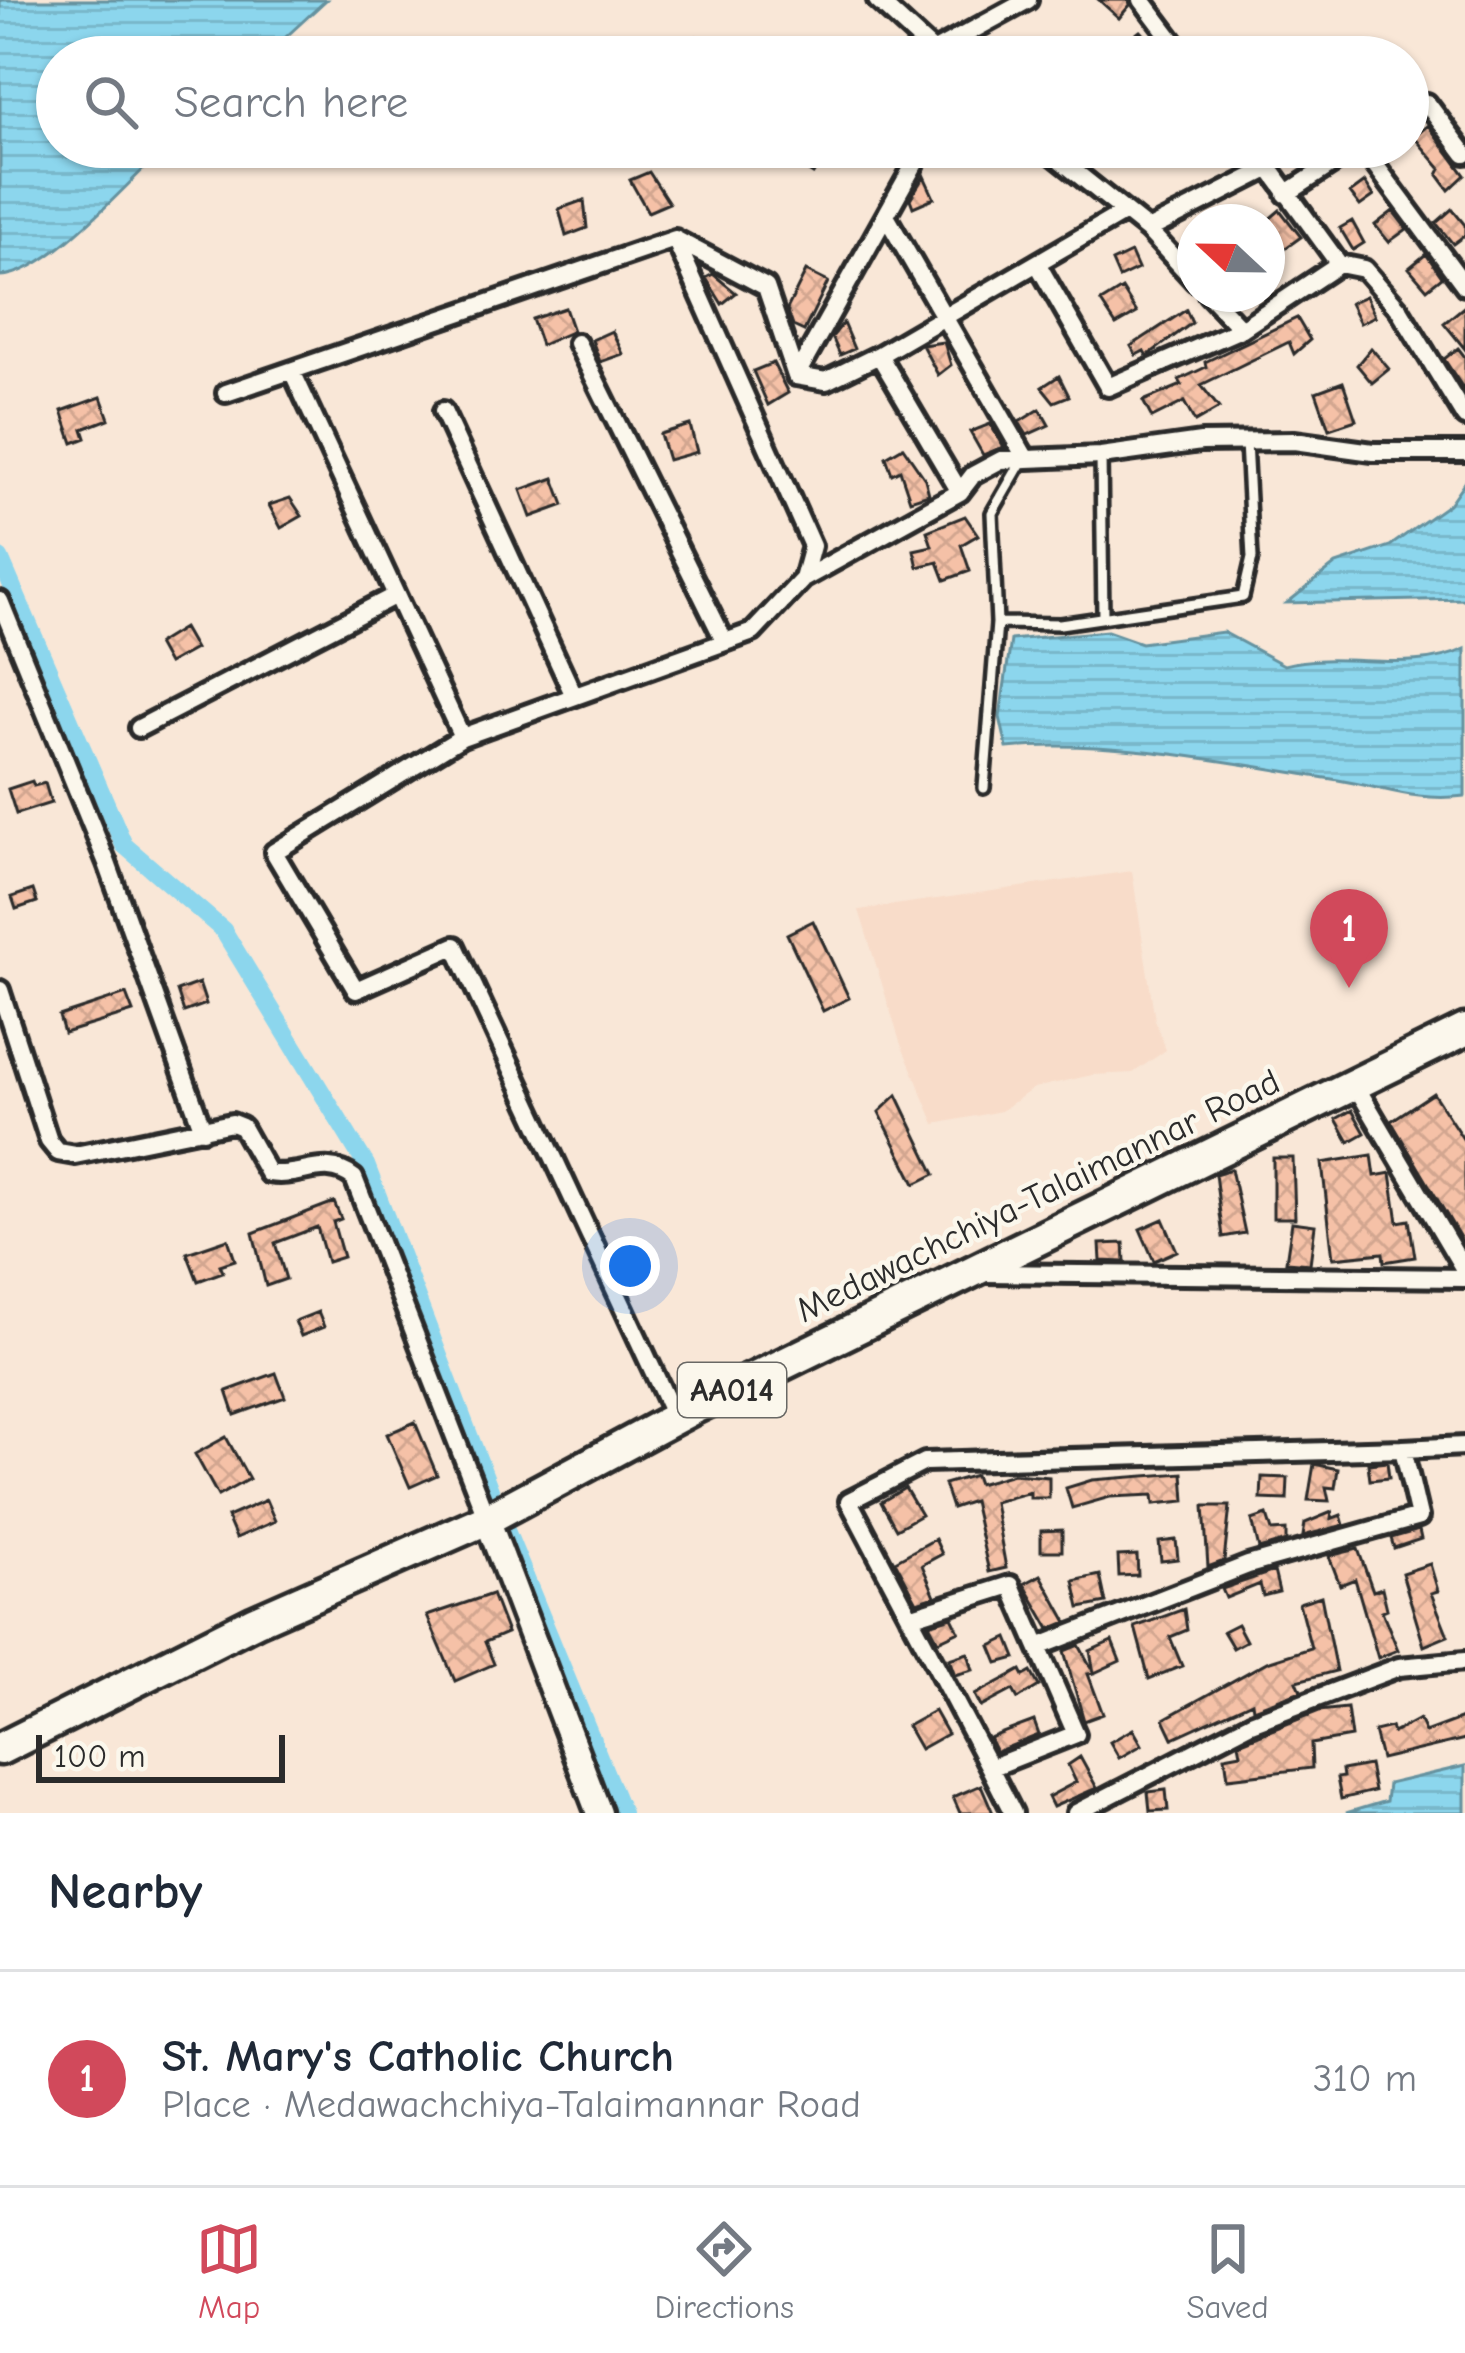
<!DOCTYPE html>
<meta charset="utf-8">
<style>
body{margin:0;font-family:"Comic Neue",sans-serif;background:#f2f2f3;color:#1f2937}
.compass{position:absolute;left:1177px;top:204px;width:108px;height:108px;border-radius:50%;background:#fff;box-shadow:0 3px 9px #0004;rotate:292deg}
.scale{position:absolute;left:36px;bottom:30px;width:249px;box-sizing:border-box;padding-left:12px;border:6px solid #2b2b2b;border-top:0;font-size:33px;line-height:42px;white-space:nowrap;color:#2b2b2b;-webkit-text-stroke:9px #fbf7ec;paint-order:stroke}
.you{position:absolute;left:630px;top:1266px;width:42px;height:42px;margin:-30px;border:9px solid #fff;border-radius:50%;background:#1a73e8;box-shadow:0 0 0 18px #1a73e833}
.badge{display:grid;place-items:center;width:78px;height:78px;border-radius:50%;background:#d1495b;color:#fff;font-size:39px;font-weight:700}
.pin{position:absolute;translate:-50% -99px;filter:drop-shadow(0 3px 6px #0008)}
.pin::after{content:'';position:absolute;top:63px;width:42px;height:36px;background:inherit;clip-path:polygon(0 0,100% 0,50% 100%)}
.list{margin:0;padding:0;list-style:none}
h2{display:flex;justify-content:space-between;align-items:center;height:156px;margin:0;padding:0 48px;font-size:51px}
h2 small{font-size:39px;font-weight:400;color:#747a83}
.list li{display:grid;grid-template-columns:78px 1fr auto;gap:36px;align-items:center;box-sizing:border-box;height:216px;padding:0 48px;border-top:3px solid #e0e1e3}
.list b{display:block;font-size:45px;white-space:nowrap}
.list p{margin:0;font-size:39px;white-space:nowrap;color:#747a83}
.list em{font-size:39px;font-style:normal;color:#747a83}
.icon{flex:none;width:66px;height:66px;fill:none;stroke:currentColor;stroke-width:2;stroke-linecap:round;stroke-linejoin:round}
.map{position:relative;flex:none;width:1465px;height:1813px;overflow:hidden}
.search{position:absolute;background:#fff;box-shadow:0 3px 9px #0004;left:36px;right:36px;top:36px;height:132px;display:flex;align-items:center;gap:30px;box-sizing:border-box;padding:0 42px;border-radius:66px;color:#747a83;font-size:45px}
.sheet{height:372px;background:#fff}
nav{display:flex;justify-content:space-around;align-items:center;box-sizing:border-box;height:168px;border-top:3px solid #e0e1e3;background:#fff;font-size:33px;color:#747a83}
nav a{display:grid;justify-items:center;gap:6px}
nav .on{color:#d1495b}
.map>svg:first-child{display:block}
.built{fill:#f8dcc9}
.water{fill:url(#water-rules);stroke:#65929f;stroke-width:3}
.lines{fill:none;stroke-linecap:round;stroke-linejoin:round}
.canal{stroke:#8cd6ed;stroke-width:18}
.building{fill:url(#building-cross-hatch);stroke:#2b2b2b;stroke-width:3}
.lane-casing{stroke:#2b2b2b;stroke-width:18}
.street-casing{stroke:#2b2b2b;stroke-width:26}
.secondary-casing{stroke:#2b2b2b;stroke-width:33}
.highway-casing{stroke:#2b2b2b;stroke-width:39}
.lane{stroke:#fbf7ec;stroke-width:9}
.street{stroke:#fbf7ec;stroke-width:16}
.secondary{stroke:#fbf7ec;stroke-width:24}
.highway{stroke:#fbf7ec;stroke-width:30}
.labels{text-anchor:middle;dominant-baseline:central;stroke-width:9;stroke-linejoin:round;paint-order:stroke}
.shield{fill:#fbf7ec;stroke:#696865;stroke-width:3}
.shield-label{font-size:33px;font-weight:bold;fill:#2b2b2b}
.street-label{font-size:36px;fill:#2b2b2b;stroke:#fbf7ec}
</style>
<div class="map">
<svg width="1465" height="1813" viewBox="0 0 1465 1813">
<defs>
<pattern id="water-rules" width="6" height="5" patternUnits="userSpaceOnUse" patternTransform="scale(3)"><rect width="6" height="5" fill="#8cd6ed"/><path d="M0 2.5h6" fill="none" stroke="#79b8cb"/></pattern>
<pattern id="building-cross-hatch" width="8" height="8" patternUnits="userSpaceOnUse" patternTransform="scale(3)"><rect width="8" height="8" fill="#f5c1a7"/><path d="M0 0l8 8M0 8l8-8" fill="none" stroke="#d2a690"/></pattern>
</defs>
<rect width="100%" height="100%" fill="#f9e7d7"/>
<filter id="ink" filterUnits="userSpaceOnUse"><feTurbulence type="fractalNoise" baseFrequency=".00833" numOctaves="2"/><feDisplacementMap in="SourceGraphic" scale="24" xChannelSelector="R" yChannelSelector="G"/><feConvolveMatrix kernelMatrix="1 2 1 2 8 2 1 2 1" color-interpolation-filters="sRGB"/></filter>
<g filter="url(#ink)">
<path class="built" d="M1132,871l23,149 11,30 -33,23 -41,2 -58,13 -33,23 -66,13 -35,-82 -41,-132z"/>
<path class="water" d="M0,0h326l-62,57h-207v90h109c-37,34 -117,128 -166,129z
M1465,481v118l-178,4 49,-39 54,-18 59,-42z
M1107,631l34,12 82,-11 61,33c59,-15 124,10 181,-16v147c-50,6 -78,-8 -127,-16 -107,-17 -222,-41 -331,-32l-7,-31 11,-77z
M1465,1766v47h-119l40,-12 2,-17z"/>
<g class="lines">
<path class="canal" d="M0,558l124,287 99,85 143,235 127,333
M505,1528l117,285"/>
</g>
<path class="building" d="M1099,0h30l1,5 -11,13z
M1140,31l19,20 -8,6h-18l-9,-14z
M695,37l-1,20h-19l-4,-10z
M1428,125l37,50 -16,15 -11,-15 3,-6 -27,-32z
M770,147h60l-17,27z
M649,172l20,31 -21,9 -18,-32z
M924,176l10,22 -21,9 -3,-8z
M1365,182l9,14 -14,10 -10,-13z
M584,200l3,28 -21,8 -7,-27z
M1452,209l13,16v10l-12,9 -17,-21z
M1280,210l21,27 -21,15 -13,-15v-16z
M1393,211l14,18 -18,13 -14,-17z
M1352,221l12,22 -11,7 -13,-22z
M1131,253l7,16 -19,9 -7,-16z
M1426,254l16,23 -15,12 -18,-21z
M806,271l22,11 -24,49 -11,-5 -6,-17z
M713,274l23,19 -14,11 -16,-26z
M1122,289l15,24 -21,12 -15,-23z
M1366,296l9,20 -15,7 -10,-20z
M1465,306v43l-21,-26z
M565,308l8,23 -32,14 -9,-26z
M1186,310l6,13 -45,33 -3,-5 -8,4 -5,-9z
M1297,318l13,22 -16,14 -5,-12 -88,43 18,23 -24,14 -11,-20 -32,16 -9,-17 39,-16 -3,-5 27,-13 -1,-5z
M843,323l11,26 -14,6 -8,-18z
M612,331l11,23 -23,8 -8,-22z
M944,342l7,23 -13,10 -16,-30z
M1371,348l18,21 -17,14 -15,-18z
M1458,348l7,9v34l-21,-32z
M773,363l15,30 -20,12 -15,-34z
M1059,376l10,20 -15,6 -12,-15z
M1343,382l13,38 -27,9 -13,-37z
M101,397l8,22 -26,10 3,9 -13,5 -11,-32z
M1040,409l9,16 -22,10 -8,-13z
M990,424l14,23 -21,8 -13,-23z
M690,425l7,27 -29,8 -8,-26z
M903,447l22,32 4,15 -19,6 -10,-30 -8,4 -6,-17z
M554,478l10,27 -33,12 -10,-27z
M290,498l12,18 -21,12 -12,-23z
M965,516l13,19 -17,10 9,26 -25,9 -7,-18 -20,5 -4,-17 18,-4 -5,-15z
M183,628l12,21 -27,15 -11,-20z
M32,781l2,5 11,-3 6,20 -35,11 -8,-25z
M33,890l4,12 -21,7 -4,-12z
M813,921l36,77 -26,13 -36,-77z
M199,983l7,21 -22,8 -7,-21z
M126,994l7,18 -69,21 -5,-17z
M1433,1093l32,49v104l-74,-125z
M897,1095l38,79 -20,10 -36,-72z
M1352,1110l13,23 -16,9 -13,-23z
M1372,1155l3,21 16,-3 7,49 11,-2 6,37 -31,5 -1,-9 -50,5 -11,-95z
M1273,1158h20l2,60h-22z
M1231,1169l14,64 -22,4 -8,-63z
M334,1202l7,17 -8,3 10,35 -16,5 -10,-35 -42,16 11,36 -20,7 -13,-53z
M1163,1219l14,32 -23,10 -14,-32z
M1292,1222l23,3 -5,39 -24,-2z
M228,1239l7,21 -15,5 3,7 -25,9 -11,-28z
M1124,1243l1,19 -24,-1 -1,-17z
M318,1312l6,15 -23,9 -6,-15z
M276,1373l9,24 -50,18 -8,-24z
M415,1422l22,53 -27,12 -23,-53z
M226,1437l23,42 -31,17 -23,-42z
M1387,1462l2,16 -19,2 -2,-16z
M1314,1464l24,5 -3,19 -9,-1 3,14 -21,-1z
M1183,1473l2,28 -31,3 -1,-9 -43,2 -38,11 -6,-20 26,-8z
M1013,1474l36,3v21h-19v-6l-36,10 12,66 -17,4 -16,-71 -21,7 -8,-24 31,-9 3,9z
M1262,1477l26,1 -1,22 -26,-1z
M905,1488l16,27 -25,14 -15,-27z
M266,1500l9,21 -39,17 -9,-21z
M1204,1506h26l-6,55 -16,6z
M1332,1512l-1,7 10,-4 3,10 -41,11 2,-13z
M1267,1515l5,16 14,-1v11l-27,8 -7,-29z
M1062,1530v21h-21v-20z
M1419,1530l2,9 -27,9 -3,-10z
M935,1539l7,15 -20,11 13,31 -18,6 -22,-41z
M1176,1540l2,19 -17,2 -2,-19z
M1358,1549l15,42 9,-3 5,21 -5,2 16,39 -20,8 -23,-79 -15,6 -11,-29z
M1137,1555l1,20 -19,1 -1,-20z
M1430,1564l8,27 -7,2 17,43 -24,10 -22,-73z
M1274,1571l5,21 -16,4 -3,-12 -34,14 -4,-9z
M1041,1575l26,47 -17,7 -26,-45z
M1100,1575l6,28 -26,5 -6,-27z
M492,1594l15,39 -22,9 9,22 -39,17 -28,-65z
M1321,1596l15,75 -39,10 4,10 -48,18 -1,-7 -79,36 -9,-19 103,-57 44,-14 -12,-45z
M1184,1609l3,21 -17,7 12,29 -33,13 -14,-52z
M952,1617l7,14 -21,10 -9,-17z
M1237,1624l9,17 -13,7 -10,-17z
M1008,1638l8,20 -18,5 -7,-17z
M1112,1641l8,20 -26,12 -4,-22z
M1079,1645l15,28 -6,1 15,40 -19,7 -20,-70z
M968,1653l5,17 -18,5 -6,-16z
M1021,1670l3,6 7,-4 8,14 -21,13 -5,-9 -32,17 -6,-12z
M1347,1708l4,29 -40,7 1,24 -84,10 -3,-22 16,-3 -2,-10 80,-32z
M934,1711l13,23 -27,15 -13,-23z
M1465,1717v22l-84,20 -7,-28 17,-4 2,6 26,-14 6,13z
M1034,1721l5,14 -43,17 -7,-14z
M1133,1729l9,16 -23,13 -9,-16z
M1080,1757l17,31 -44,19 -5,-10 28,-15 -8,-17z
M1369,1765l5,26 -33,8 -4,-21 6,-1 -1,-7z
M981,1785l12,28h-33l-7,-16z
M1166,1790l2,20 -18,1 -2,-19z"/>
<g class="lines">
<defs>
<path id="lane" d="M1101,456l2,161
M997,623l63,1 183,-27 9,-39 -6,-116
M984,788l13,-165 -5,-110 30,-52"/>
<path id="street" d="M877,0l61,56
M1142,0l43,57
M933,52l95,-52
M1408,115l19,-12 38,51
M1044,147l104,83 47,51
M1254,147l85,117 25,5 35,40 66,108
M1362,147l103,139
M1286,194l72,-47
M886,216l139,241
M1148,230l122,-62
M1037,263l71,124 133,-58 98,-65
M1208,294l33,35
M577,343l148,299
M879,355l81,137
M292,371l170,366 291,-105 50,-53 9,-33 -137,-307
M796,376l30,5 53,-26 244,-142
M796,376l128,-229
M226,393l449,-154 91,48 30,89
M443,411l131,285
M803,579l157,-87 13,-17 28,-15 100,-4 100,-14 93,-1 79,11h92
M0,601l107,262 96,267
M139,728l257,-133
M462,737l-188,115 82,138 99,-44 220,472
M0,990l49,151 9,11 17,3 157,-32 10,4 26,46c32,6 58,-18 86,5l133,341
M1354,1083l111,188
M986,1273l479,5
M910,1617l101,-32 27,62
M990,1768l-141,-267 76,-39 478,-13
M1013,1813l-23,-45 86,-34 -38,-87 210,-82 171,-48 -16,-68 62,-3
M1076,1813l175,-90 148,-56 66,-6"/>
<path id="secondary" d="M487,1519l112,294"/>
<path id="highway" d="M0,1749l255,-128 232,-102 205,-110 773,-379"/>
</defs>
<use href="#lane" class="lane-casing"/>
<use href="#street" class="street-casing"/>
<use href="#secondary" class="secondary-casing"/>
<use href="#highway" class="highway-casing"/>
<use href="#lane" class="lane"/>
<use href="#street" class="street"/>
<use href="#secondary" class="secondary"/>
<use href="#highway" class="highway"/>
</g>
</g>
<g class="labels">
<rect class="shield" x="678" y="1363" width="108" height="54" rx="9"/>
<g class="shield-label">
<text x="732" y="1390">AA014</text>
</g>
<g class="street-label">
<text transform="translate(1038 1196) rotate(-26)">Medawachchiya-Talaimannar Road</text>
</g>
</g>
</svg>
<svg class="compass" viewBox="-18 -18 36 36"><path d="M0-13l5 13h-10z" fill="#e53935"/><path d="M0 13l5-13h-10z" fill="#747a83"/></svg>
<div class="scale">100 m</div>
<div class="you"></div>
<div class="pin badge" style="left:1349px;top:988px">1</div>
<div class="search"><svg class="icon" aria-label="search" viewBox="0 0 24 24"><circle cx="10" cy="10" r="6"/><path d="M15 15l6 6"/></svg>Search here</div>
</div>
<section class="sheet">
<h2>Nearby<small></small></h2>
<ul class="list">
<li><span class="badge">1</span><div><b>St. Mary's Catholic Church</b><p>Place · Medawachchiya-Talaimannar Road</p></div><em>310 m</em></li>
</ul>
</section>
<nav>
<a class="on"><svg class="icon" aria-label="map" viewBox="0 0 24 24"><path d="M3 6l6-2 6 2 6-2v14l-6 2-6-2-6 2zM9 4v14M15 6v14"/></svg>Map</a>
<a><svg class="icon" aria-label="directions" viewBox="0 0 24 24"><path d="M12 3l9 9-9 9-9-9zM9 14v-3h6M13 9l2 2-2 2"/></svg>Directions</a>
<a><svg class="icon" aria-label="saved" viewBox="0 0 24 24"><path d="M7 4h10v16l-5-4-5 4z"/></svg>Saved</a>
</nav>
